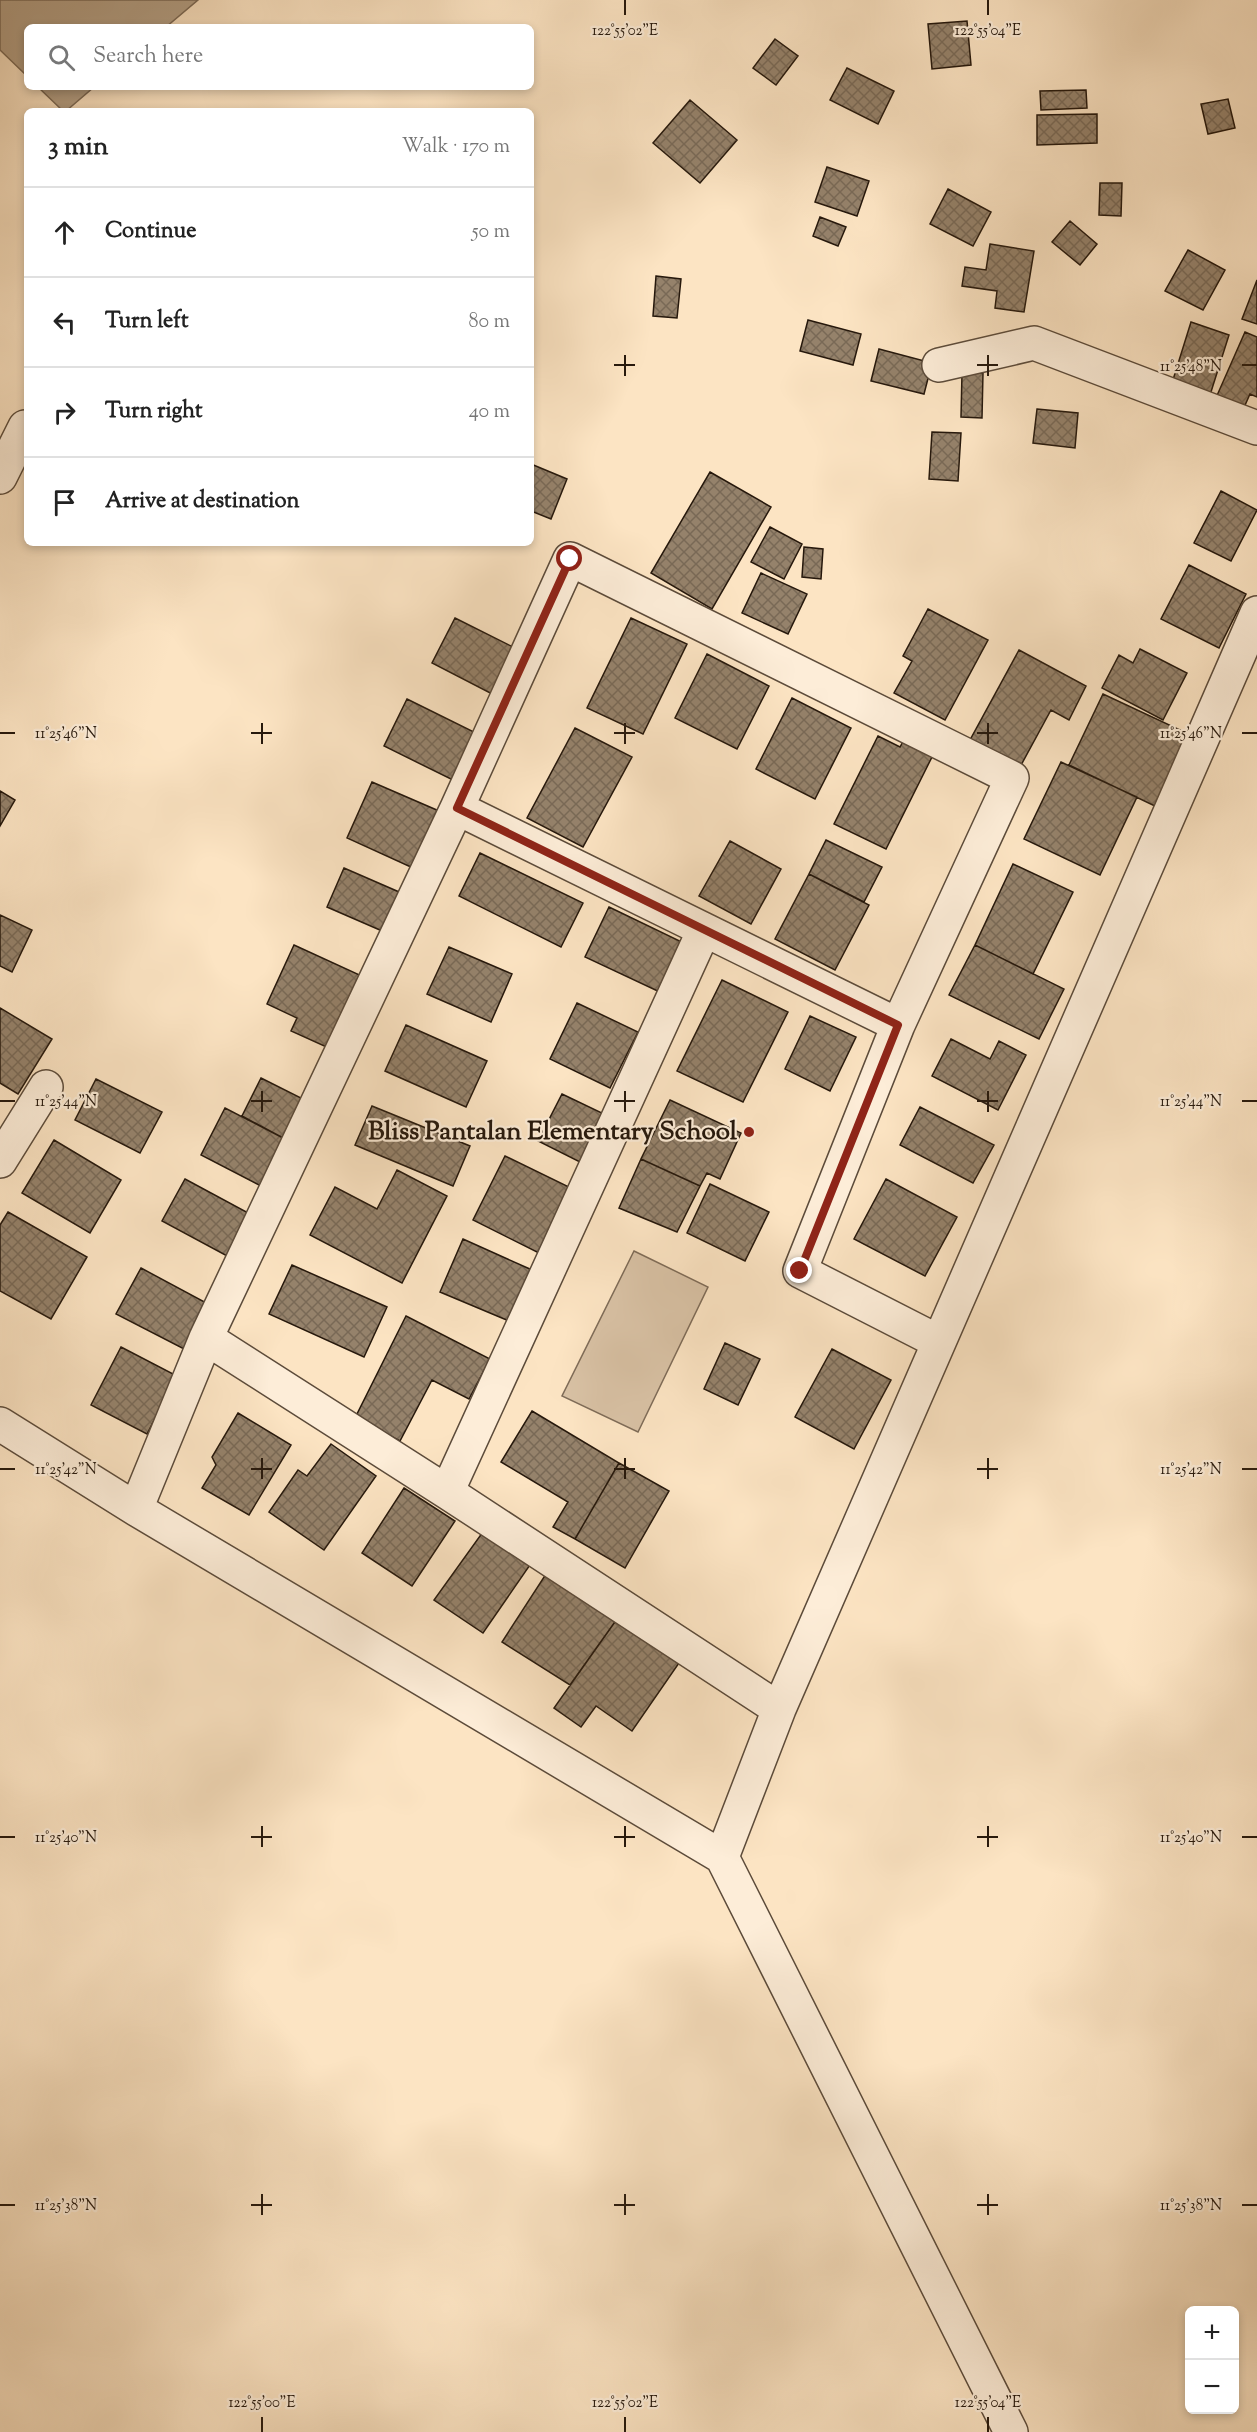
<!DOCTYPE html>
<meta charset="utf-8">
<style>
body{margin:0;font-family:"Sorts Mill Goudy",serif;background:#f2f2f2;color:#222}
.controls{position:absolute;right:18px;bottom:18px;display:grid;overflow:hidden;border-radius:9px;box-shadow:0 3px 9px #0003}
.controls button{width:54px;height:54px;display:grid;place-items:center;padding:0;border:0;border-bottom:2px solid #e0e0e0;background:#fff;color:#222;font:30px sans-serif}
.stop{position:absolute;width:18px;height:18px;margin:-14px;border:4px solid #8f2418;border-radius:50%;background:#fff}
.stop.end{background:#8f2418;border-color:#fff;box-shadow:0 2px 6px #0008}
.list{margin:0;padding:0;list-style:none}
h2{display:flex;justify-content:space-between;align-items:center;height:78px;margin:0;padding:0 24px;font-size:26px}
h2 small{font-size:20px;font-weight:400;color:#767676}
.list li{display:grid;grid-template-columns:39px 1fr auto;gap:18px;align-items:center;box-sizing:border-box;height:90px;padding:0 24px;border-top:2px solid #e0e0e0}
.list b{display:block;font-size:22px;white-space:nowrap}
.list em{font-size:20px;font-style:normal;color:#767676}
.icon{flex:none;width:33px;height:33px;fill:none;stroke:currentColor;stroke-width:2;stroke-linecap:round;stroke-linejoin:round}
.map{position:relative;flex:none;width:1257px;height:2432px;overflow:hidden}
.search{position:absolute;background:#fff;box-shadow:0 3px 9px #0003;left:24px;top:24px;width:510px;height:66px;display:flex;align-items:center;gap:15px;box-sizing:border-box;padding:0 21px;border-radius:9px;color:#767676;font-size:22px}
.panel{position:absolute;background:#fff;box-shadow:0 3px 9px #0003;left:24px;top:108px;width:510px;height:438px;border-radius:9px}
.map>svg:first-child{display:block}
.green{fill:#d8c1a4;stroke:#7f6c58;stroke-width:1.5}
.water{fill:#b39f85;stroke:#7b6955;stroke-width:1.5}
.building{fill:url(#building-cross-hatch);stroke:#26180c;stroke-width:1.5}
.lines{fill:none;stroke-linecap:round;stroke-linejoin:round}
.minor-casing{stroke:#5c4b3a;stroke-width:36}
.minor{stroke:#fdedd8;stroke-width:33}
.route{stroke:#8f2418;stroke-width:8}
.ticks{fill:none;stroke:#26180c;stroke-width:2}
.poi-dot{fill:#8f2418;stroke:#fdedd8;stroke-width:2}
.labels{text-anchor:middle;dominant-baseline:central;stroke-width:4.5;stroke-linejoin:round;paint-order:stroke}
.poi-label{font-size:26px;font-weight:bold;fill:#26180c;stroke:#fdedd8;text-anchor:end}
.ticks-label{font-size:15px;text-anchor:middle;fill:#26180c;stroke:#fdedd8;stroke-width:4.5;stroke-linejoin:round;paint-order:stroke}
</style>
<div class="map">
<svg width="1257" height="2432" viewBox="0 0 1257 2432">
<defs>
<pattern id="building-cross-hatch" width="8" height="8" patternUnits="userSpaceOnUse" patternTransform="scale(1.5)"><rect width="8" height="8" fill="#95826b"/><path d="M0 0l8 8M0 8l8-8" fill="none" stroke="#796956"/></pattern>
</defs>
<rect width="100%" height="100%" fill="#fce4c3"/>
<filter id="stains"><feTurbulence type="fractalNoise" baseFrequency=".00333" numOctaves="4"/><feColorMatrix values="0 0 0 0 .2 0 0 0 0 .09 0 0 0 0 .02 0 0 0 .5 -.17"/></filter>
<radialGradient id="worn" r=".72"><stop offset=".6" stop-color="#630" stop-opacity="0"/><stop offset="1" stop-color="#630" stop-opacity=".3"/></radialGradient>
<path class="green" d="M634,1251l74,36 -70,145 -76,-36z"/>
<path class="water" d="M0,0h198l-32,27h-139v49l-27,-26z
M38,87h56l-28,24h-3z"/>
<path class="building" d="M967,21l4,44 -39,4 -4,-45z
M775,39l23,17 -22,29 -23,-17z
M847,68l47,23 -16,33 -48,-24z
M1086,90l1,18 -46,2 -1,-19z
M1228,99l7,29 -27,6 -7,-30z
M690,100l47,40 -37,43 -47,-40z
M1097,114v29l-60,2v-30z
M827,167l42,14 -12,35 -42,-14z
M1100,183h22l-1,33 -22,-1z
M948,189l43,23 -18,34 -43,-22z
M820,217l26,10 -8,19 -25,-10z
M1070,221l27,23 -17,21 -28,-23z
M990,244l44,7 -10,61 -29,-4 2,-17 -35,-5 3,-19 21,3z
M1188,250l37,20 -22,40 -38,-19z
M656,276l25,3 -4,39 -24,-2z
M1257,280v44l-15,-5z
M808,320l53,14 -8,31 -53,-14z
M1191,322l38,13 -19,60 -38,-12z
M1245,332l12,5v60l-7,-3 -8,18 -27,-12z
M879,349l53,14 -8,31 -53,-13z
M962,373h21l-1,45 -21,-1z
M1037,409l41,4 -3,35 -42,-5z
M932,432l29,1 -3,48 -29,-2z
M531,464l36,15 -16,40 -20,-8z
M710,472l61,35 -59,102 -61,-36z
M1221,491l36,19 -26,51 -37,-18z
M770,527l32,17 -18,35 -33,-17z
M804,547l19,2 -2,30 -19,-2z
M1189,565l57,29 -27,54 -58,-29z
M761,573l46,21 -19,40 -46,-21z
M928,609l60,31 -43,80 -51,-27 18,-32 -9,-5z
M455,618l64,32 -23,46 -64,-33z
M631,618l56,26 -44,90 -56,-26z
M1140,649l47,24 -24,47 -61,-32 17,-33 14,8z
M1019,650l67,36 -17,34 -18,-10 -31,57 -50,-27z
M707,654l62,32 -32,63 -62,-31z
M1103,694l90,42 -34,72 -90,-43z
M792,698l59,30 -36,71 -59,-30z
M407,699l71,35 -23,47 -71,-35z
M575,728l57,29 -49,90 -56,-29z
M878,736l22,11 5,-9 29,15 -48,96 -52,-25z
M1061,762l76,35 -37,78 -76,-36z
M372,782l67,29 -26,57 -66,-30z
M0,791l15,9 -15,26z
M826,840l56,27 -18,35 -55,-28z
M730,841l51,28 -30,55 -52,-28z
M480,853l103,50 -22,44 -102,-51z
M1013,864l60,28 -40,82 -58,-29z
M344,868l62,27 -17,39 -62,-27z
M809,874l60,31 -34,65 -60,-31z
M609,907l79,38 -24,49 -79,-37z
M0,915l32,15 -20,42 -12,-6z
M294,945l70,32 -33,72 -40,-18 6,-13 -30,-14z
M975,945l89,44 -25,50 -90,-44z
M449,947l63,27 -21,48 -64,-28z
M722,980l66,32 -45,90 -66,-31z
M577,1003l61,29 -28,56 -60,-29z
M0,1008l52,31 -34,55 -18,-11z
M810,1016l46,21 -26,54 -45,-22z
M406,1025l81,36 -21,46 -81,-36z
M951,1039l39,20 9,-18 27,14 -28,55 -66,-34z
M261,1078l44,22 -20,39 -43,-23z
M96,1079l66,33 -22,41 -65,-33z
M562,1094l42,20 -24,48 -42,-21z
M670,1100l71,33 -21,46 -13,-6 -7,13 -59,-27z
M372,1106l98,40 -17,40 -98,-41z
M920,1107l74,38 -21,38 -73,-38z
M225,1108l60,31 -24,47 -60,-31z
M54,1140l67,40 -31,53 -68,-40z
M505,1156l66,32 -32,65 -66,-33z
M641,1159l59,27 -23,46 -58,-24z
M397,1170l50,26 -45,87 -92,-48 25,-48 42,22z
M185,1179l67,36 -23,42 -67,-36z
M886,1179l71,38 -32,59 -71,-37z
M710,1184l59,28 -24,49 -58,-28z
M8,1212l79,45 -36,62 -51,-28v-66z
M463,1239l69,31 -23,51 -69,-29z
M292,1265l95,42 -23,50 -95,-43z
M141,1268l71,38 -24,45 -72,-37z
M406,1316l84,43 -21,40 -37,-19 -32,61 -45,-23z
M725,1343l35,16 -22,46 -34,-16z
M121,1347l56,29 -30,58 -56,-29z
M832,1349l59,31 -37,69 -59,-32z
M532,1411l87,52 -44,76 -22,-12 15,-25 -67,-40z
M238,1413l53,32 -42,70 -47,-27 14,-23 -4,-8z
M331,1444l45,32 -52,74 -55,-38 29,-42 9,6z
M619,1463l50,28 -44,77 -50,-29z
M404,1488l51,33 -43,65 -50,-33z
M485,1529l47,33 -49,71 -49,-33z
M546,1574l71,45 -47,66 -68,-43z
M617,1619l62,44 -47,68 -36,-25 -15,21 -27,-19z"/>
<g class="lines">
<defs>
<path id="minor" d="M939,365l95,-22 223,85
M0,477l25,-50
M457,808l441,217
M0,1161l46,-74
M206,1338l241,154 332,217
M0,1424l136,85 586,348 289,575
M447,1492l257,-562
M136,1509l70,-171 251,-530 113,-249 442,219 -114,247 -98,246 139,71
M722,1857l57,-148 478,-1096"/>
</defs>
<use href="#minor" class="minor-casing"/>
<use href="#minor" class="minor"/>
</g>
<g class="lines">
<path class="route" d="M570,559l-113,249 441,217 -98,246"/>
</g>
<path class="ticks" d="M625,0v15M988,0v15M625,355v21M988,355v21M614,365h21M977,365h21M1242,365h15M262,723v21M625,723v21M988,723v21M0,733h15M251,733h21M614,733h21M977,733h21M1242,733h15M262,1091v21M625,1091v21M988,1091v21M0,1101h15M251,1101h21M614,1101h21M977,1101h21M1242,1101h15M262,1458v21M625,1458v21M988,1458v21M0,1469h15M251,1469h21M614,1469h21M977,1469h21M1242,1469h15M262,1826v21M625,1826v21M988,1826v21M0,1837h15M251,1837h21M614,1837h21M977,1837h21M1242,1837h15M262,2194v21M625,2194v21M988,2194v21M0,2205h15M251,2205h21M614,2205h21M977,2205h21M1242,2205h15M262,2417v15M625,2417v15M988,2417v15"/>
<circle class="poi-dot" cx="749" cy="1132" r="6"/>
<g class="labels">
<g class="poi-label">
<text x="737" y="1132">Bliss Pantalan Elementary School</text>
</g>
</g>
<g class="ticks-label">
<text x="625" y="35">122°55'02"E</text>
<text x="988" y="35">122°55'04"E</text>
<text x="1191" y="371">11°25'48"N</text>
<text x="66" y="738">11°25'46"N</text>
<text x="1191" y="738">11°25'46"N</text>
<text x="66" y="1106">11°25'44"N</text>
<text x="1191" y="1106">11°25'44"N</text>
<text x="66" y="1474">11°25'42"N</text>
<text x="1191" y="1474">11°25'42"N</text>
<text x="66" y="1842">11°25'40"N</text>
<text x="1191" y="1842">11°25'40"N</text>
<text x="66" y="2210">11°25'38"N</text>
<text x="1191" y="2210">11°25'38"N</text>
<text x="262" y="2407">122°55'00"E</text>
<text x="625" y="2407">122°55'02"E</text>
<text x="988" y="2407">122°55'04"E</text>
</g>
<rect width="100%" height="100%" filter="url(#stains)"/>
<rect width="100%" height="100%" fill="url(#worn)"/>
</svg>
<div class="controls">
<button>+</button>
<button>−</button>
</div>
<div class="stop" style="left:570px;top:559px"></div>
<div class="stop end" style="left:800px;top:1271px"></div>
<div class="search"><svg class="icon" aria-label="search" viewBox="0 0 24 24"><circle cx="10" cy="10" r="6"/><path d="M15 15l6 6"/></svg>Search here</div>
<section class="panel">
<h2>3 min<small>Walk · 170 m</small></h2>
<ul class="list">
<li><svg class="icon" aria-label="ahead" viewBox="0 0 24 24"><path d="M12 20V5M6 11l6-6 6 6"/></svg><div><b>Continue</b></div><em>50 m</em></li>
<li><svg class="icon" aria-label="left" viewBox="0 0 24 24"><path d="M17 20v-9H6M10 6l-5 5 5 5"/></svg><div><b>Turn left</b></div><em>80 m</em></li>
<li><svg class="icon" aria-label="right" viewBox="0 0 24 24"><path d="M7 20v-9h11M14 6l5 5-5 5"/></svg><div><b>Turn right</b></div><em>40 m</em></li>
<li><svg class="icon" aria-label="arrive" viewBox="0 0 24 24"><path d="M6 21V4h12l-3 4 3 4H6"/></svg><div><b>Arrive at destination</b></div></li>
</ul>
</section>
</div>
